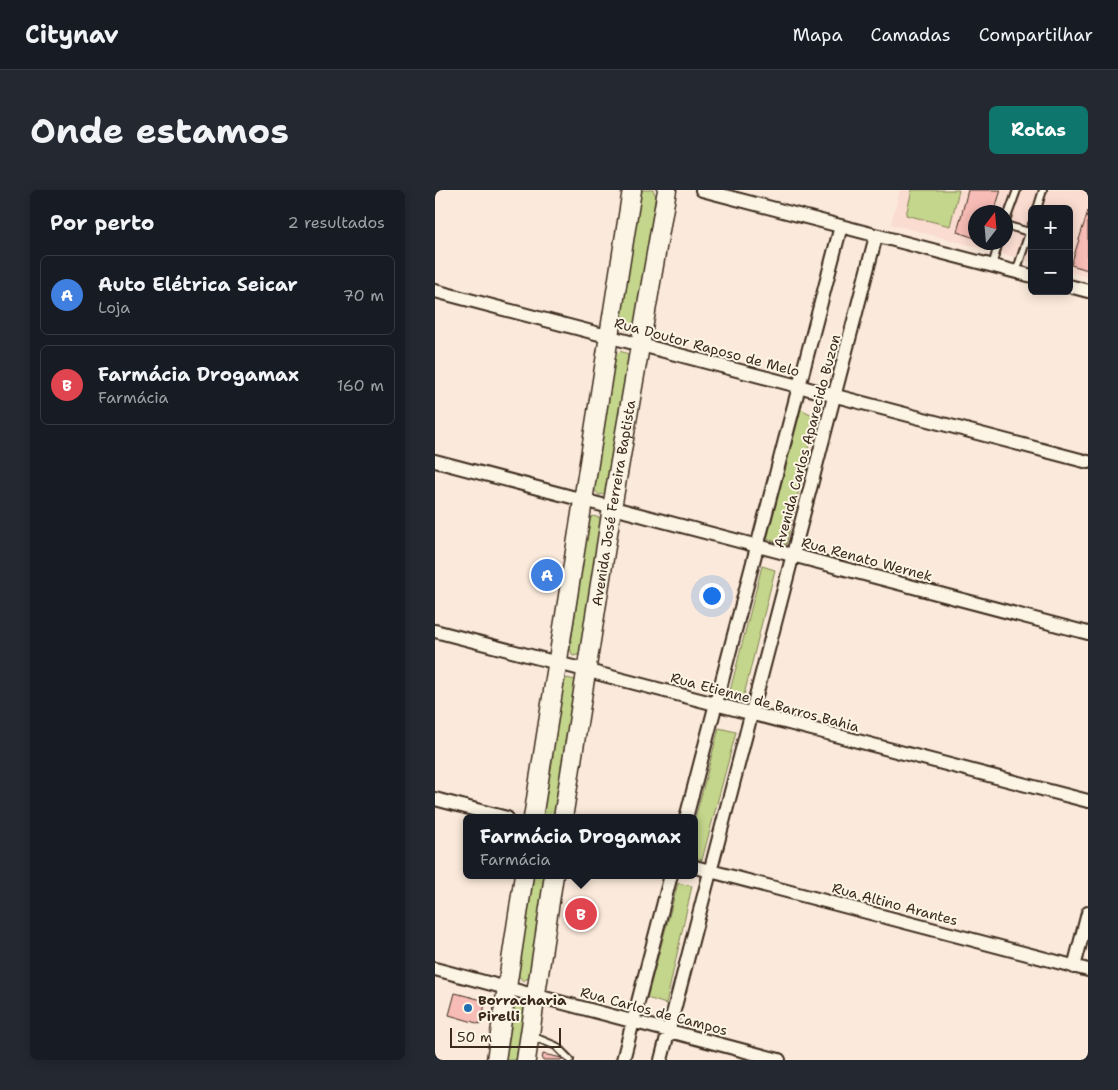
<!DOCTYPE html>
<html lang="pt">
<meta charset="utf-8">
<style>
body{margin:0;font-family:"Shantell Sans",sans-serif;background:#242831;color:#f1f3f6}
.controls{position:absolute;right:15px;top:15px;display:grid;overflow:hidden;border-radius:8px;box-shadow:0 2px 12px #0003}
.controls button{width:45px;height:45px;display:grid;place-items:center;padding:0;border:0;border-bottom:1px solid #363941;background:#171b24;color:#f1f3f6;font:25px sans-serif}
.compass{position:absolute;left:533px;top:15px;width:45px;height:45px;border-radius:50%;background:#171b24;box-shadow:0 2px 12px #0003;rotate:16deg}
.scale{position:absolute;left:15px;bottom:12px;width:111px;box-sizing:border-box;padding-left:5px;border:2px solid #3b2a1e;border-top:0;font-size:14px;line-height:18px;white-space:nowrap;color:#3b2a1e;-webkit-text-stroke:4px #fcf5e5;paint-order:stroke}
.you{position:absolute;left:276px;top:405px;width:18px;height:18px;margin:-12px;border:4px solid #fff;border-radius:50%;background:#1a73e8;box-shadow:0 0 0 8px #1a73e833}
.badge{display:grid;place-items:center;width:32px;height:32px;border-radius:50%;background:#0f766e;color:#fff;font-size:16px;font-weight:700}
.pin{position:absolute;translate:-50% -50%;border:2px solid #fff;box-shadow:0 1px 5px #0006}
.popup{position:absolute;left:28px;top:624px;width:235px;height:65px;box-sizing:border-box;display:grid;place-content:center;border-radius:8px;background:#171b24;filter:drop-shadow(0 1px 4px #0005);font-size:16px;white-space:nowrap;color:#9ea1a6}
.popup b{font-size:19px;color:#f1f3f6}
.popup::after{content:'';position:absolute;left:50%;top:100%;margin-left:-10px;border:10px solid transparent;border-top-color:#171b24}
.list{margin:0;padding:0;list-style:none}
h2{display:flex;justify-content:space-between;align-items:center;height:65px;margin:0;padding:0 20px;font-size:21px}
h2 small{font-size:16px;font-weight:400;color:#9ea1a6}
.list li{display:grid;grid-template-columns:32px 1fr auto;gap:15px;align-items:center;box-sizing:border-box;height:80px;margin:0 10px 10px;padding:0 10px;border:1px solid #363941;border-radius:8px}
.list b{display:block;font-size:19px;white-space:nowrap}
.list p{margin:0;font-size:16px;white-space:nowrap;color:#9ea1a6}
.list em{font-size:16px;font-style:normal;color:#9ea1a6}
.map{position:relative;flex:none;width:653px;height:870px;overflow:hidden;border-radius:8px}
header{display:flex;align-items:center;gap:30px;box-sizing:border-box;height:70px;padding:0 25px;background:#171b24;border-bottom:1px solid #363941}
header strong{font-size:24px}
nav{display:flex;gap:28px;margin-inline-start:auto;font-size:18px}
.intro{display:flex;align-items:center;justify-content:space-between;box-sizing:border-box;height:120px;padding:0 30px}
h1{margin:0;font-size:35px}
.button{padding:12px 22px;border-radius:8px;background:#0f766e;color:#fff;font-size:18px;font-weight:700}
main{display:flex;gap:30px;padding:0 30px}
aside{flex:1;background:#171b24;border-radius:8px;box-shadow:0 2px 12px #0003}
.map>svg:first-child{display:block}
.built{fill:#fadcd0;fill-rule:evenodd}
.green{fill:#c4d68b;stroke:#808054}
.building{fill:#f7bcb5;stroke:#3b2a1e}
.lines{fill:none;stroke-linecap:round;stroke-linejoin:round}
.lane-casing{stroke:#3b2a1e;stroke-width:10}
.street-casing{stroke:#3b2a1e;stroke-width:16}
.secondary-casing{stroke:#3b2a1e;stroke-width:21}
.lane{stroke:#fcf5e5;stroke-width:6}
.street{stroke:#fcf5e5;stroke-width:12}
.secondary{stroke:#fcf5e5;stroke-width:18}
.poi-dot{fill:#1f6fb2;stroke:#fcf5e5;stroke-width:2}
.labels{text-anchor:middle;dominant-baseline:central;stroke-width:4;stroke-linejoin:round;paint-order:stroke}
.street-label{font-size:14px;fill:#3b2a1e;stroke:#fcf5e5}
.poi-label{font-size:14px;font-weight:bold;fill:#3b2a1e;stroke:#fcf5e5;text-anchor:start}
</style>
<header>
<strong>Citynav</strong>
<nav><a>Mapa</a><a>Camadas</a><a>Compartilhar</a></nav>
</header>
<div class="intro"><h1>Onde estamos</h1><a class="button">Rotas</a></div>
<main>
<aside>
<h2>Por perto<small>2 resultados</small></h2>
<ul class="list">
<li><span class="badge" style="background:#3f7fe0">A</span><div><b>Auto Elétrica Seicar</b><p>Loja</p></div><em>70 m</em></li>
<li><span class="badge" style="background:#e0444e">B</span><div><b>Farmácia Drogamax</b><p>Farmácia</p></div><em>160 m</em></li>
</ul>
</aside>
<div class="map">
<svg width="653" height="870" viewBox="0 0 653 870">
<rect width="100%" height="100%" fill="#fbeadb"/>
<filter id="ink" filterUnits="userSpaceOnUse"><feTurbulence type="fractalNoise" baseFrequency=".02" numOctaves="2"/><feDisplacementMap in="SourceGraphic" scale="10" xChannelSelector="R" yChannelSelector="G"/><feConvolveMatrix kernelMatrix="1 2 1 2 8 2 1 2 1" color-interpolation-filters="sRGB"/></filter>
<g filter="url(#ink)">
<path class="built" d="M465,0h188v87l-19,-5v-63h-37v53l-141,-38zM540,22h30v30h-30z"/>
<path class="green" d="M208,0h10l3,6 -21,130 -7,5 -4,-2 -4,-5 20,-130z
M477,0h47l-9,36 -44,-11z
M185,161l8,3 1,5 -22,134 -8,2 -6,-7 22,-132z
M366,219l15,8 -30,128 -19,-6z
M158,326l7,2 2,4 -20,132 -9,2 -3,-7 19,-130z
M327,376l13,4 -32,129 -14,-4z
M132,488l8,2 1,5 -21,133h-12l-1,-4 21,-131z
M284,538l17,4 -34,128 -7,-2v-39z
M98,685h12l-15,102 -7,4 -5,-6z
M243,693l14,3 -26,118 -19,-6z
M81,813l7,1 2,5 -9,51h-13l10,-55z"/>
<path class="building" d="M533,0h33l-7,22h-19v26l-18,-6z
M653,21v59l-17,-5z
M20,803l31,8 -6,23 -31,-9z
M108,864l19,4 -1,2h-19z"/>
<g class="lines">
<defs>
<path id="lane" d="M602,19l6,-19
M570,33l12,-33
M570,35l24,7
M557,76l7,-24
M581,82l16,-48
M97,846l24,10 14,14"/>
<path id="street" d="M267,0l330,86
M634,96l19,5
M0,101l653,171
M0,271l653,172
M0,441l653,170
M0,609l72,19
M251,628l155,-592
M260,677l393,103
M639,777l14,-54
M0,779l344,91
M188,870l48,-185
M226,870l215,-824"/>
<g id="secondary">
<path d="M98,628l99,-628"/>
<path id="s1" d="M128,628l49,-310 55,-318"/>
<path d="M61,870l28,-185"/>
<path d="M91,870l28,-185"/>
</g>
</defs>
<use href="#lane" class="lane-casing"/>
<use href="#street" class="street-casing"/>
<use href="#secondary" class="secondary-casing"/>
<use href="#lane" class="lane"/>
<use href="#street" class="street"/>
<use href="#secondary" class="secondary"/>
</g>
</g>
<circle class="poi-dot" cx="33" cy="818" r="5"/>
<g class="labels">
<g class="street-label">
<text transform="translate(272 157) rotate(15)">Rua Doutor Raposo de Melo</text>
<text transform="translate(372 251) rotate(-75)">Avenida Carlos Aparecido Buzon</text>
<text stroke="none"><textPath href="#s1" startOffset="319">Avenida José Ferreira Baptista</textPath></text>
<text transform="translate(432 369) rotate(15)">Rua Renato Wernek</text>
<text transform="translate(330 512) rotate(15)">Rua Etienne de Barros Bahia</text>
<text transform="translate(460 714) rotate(15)">Rua Altino Arantes</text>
<text transform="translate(219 821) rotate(15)">Rua Carlos de Campos</text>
</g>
<g class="poi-label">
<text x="43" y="810">Borracharia<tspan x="43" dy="16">Pirelli</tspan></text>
</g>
</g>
</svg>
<div class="controls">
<button>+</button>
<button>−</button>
</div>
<svg class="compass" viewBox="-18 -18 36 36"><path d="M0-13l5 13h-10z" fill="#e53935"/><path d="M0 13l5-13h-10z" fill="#9ea1a6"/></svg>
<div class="scale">50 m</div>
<div class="you"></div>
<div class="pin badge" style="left:112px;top:385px;background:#3f7fe0">A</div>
<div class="pin badge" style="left:146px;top:724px;background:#e0444e">B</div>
<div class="popup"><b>Farmácia Drogamax</b>Farmácia</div>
</div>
</main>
